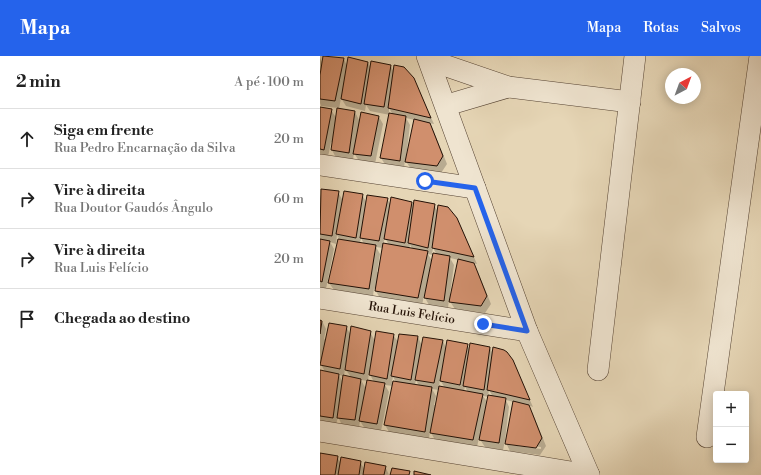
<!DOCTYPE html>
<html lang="pt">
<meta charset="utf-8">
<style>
body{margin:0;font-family:"Libre Bodoni",serif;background:#f2f2f2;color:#222}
.controls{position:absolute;right:12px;bottom:12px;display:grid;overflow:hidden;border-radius:4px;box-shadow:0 2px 10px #0003}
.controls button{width:36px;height:36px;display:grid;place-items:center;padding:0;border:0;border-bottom:1px solid #e0e0e0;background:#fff;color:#222;font:20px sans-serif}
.compass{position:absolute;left:345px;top:12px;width:36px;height:36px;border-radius:50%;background:#fff;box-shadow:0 2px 10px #0003;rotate:41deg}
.stop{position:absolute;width:12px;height:12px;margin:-9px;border:3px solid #2563eb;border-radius:50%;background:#fff}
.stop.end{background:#2563eb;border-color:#fff;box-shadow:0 1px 4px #0008}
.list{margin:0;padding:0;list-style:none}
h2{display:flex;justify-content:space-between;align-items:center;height:52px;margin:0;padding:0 16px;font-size:17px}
h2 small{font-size:13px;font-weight:400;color:#767676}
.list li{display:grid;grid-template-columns:26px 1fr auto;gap:12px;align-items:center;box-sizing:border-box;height:60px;padding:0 16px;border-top:1px solid #e0e0e0}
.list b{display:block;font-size:15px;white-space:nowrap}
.list p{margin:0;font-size:13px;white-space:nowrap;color:#767676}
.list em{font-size:13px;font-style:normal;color:#767676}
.icon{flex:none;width:22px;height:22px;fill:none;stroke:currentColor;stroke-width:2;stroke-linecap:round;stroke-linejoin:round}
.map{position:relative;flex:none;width:441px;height:419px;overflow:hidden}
header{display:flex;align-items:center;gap:24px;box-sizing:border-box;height:56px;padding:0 20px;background:#2563eb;color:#fff}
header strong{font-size:19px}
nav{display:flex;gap:22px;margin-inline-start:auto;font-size:14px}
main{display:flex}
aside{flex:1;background:#fff}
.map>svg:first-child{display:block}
.shadow{fill:#0003;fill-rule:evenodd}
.building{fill:#d08f6d;stroke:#231106}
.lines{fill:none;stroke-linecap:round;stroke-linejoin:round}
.minor-casing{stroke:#544232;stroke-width:22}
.minor{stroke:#efe4d0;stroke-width:21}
.route{stroke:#2563eb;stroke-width:5}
.labels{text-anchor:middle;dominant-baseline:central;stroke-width:4;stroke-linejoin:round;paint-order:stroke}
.street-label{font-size:12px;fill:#231106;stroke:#efe4d0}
</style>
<header>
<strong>Mapa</strong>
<nav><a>Mapa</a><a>Rotas</a><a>Salvos</a></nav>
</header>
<main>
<aside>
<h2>2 min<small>A pé · 100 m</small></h2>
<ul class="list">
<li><svg class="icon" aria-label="ahead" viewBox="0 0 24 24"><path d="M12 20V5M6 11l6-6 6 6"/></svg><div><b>Siga em frente</b><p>Rua Pedro Encarnação da Silva</p></div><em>20 m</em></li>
<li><svg class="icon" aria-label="right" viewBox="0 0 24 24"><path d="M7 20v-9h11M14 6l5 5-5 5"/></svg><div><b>Vire à direita</b><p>Rua Doutor Gaudós Ângulo</p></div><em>60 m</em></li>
<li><svg class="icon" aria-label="right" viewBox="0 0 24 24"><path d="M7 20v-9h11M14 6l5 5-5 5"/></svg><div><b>Vire à direita</b><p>Rua Luis Felício</p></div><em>20 m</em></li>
<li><svg class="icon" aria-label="arrive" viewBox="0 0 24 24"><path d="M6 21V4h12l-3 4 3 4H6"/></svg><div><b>Chegada ao destino</b></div></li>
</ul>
</aside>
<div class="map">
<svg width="441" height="419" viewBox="0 0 441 419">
<rect width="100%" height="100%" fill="#e6d6b6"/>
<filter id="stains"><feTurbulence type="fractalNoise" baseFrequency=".005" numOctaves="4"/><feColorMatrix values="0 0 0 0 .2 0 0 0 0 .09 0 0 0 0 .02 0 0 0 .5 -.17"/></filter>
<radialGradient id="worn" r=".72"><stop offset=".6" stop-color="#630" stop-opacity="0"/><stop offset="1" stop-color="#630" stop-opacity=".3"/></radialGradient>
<path class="shadow" d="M4,0l20,3 3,7 21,-3 3,5 19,-3 4,7 23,15 17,37 -5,-1 5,9 13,32 -6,9 -30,-4 -6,-9 -1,8 -18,-2 -5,-8 9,-43 -20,-4 -4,-6 -1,6 -19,-5 -5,-8 -2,11 16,3 5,10 19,-5 4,7 -8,40 -16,-3 -5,-8 -1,7 -17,-2 -4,-8 1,-7 -2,-1 -3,15 -8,-1v-48l11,2 6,9 1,-11 -17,-2 -1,-3v-45l3,6zM69,52l4,7 -4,-1zM86,62l9,2 -8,38h-1l4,-33z
M2,134l16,2 5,9 19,-6 5,8 20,-4 4,6 21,-3 2,6 20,-3 4,7 19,7 20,45 -4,-1 5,9 13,32 -6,9 -30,-4 -6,-9 -1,8 -19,-3 -5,-9 -2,9 -42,-7 -6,-10 -1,8 -39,-6 -5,-7 11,-43 -3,-5 -1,9 -6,-2 4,7 -8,40 -6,-1v-89zM41,182l3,6 -4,-1zM65,182l4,7 -6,-1zM90,189l3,5 -4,-1zM56,191l7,1 -4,24h-2l3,-18zM113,192l4,7 -5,-1zM108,198l5,1 -1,6zM130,202l9,2 -7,34h-2l4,-29z
M0,265h2l4,8 -2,10 2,1 20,-13 5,8 19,-3 5,9 18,-6 6,8 19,-6 4,9 2,-8 19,3 3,7 21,-3 3,5 20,-2 3,6 23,15 17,38 -5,-2 5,9 13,32 -6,9 -30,-4 -5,-10 -2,9 -18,-3 -6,-9 -2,9 -42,-7 -5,-9 -1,8 -40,-7 -4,-7 8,-39 -8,-1 4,7 -8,39 -16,-2 -5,-8 -1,7 -17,-3 -4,-8 -2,8 -16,-3v-51l6,2 -6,-10zM25,313l6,8 -7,-1zM49,317l5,9 -6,-1zM19,319l5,1 -1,7zM73,321l3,5h-4zM41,324l7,1 -2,8zM96,324l2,4 2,2 -5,-1zM120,324l5,8 -6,-1zM145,331l3,5 -4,-1zM112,333l7,1 -3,15h-2l2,-9zM169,334l4,7 -5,-1zM163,340l6,1 -1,6zM186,344l8,2 -8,38h-1l4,-33zM190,387l31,4v2l-31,-4z
M0,398l17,3 4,7 19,-2 5,8 20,-4 4,9h-69z"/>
<path class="building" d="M3,0l21,2 -9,43 -15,-2v-24z
M28,1l20,5 -7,42 -20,-5z
M51,5l20,4 -7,42 -20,-3z
M74,9l10,2 10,11 17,40 -43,-10z
M0,51l12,2 -8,41 -4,-1z
M17,52l18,3 -6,42 -18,-3z
M41,56l18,4 -8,40 -18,-2z
M69,57l17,3 -6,45 -20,-3z
M94,63l16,4 13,33 -6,10 -32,-4z
M1,133l18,2 -7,45 -12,-2z
M24,135l19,3 -7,44 -20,-4z
M47,139l21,3 -9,43 -19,-3z
M71,141l21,5 -7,41 -21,-4z
M94,144l21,4 -7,44 -20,-5z
M118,149l10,2 9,11 17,39 -42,-9z
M0,183l10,2 -8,41 -2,-1z
M18,183l38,6 -7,44 -41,-6z
M63,187l45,8 -10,47 -43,-7z
M113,197l17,3 -6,45 -20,-3z
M138,203l16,4 13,33 -6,10 -32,-4z
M0,264l2,1 -2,13z
M9,267l18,3 -7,43 -20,-4z
M31,270l20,5 -7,43 -19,-4z
M56,275l18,3 -7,45 -18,-4z
M79,278l19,2 -7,44 -20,-4z
M103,281l20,3 -9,43 -19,-3z
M127,284l21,4 -8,41 -20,-4z
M150,287l20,4 -6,43 -21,-4z
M173,291l11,3 3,2 6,8 17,40 -43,-10z
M0,314l19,4 -6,44 -13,-2z
M23,319l18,4 -6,41 -18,-2z
M47,324l18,3 -8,41 -18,-3z
M73,325l39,6 -7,45 -41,-7z
M119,330l44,8 -10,46 -43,-7z
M168,339l18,3 -7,45 -20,-3z
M193,345l16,4 13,33 -6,10 -31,-4z
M0,397l18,3 -3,19h-15z
M21,401l20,4 -2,14h-21z
M45,406l21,4 -2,9h-21z
M72,412l18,3 -1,4h-19z
M94,415l17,4h-17z"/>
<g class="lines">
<defs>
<g id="minor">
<path d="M107,0l100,275 62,144"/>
<path d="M121,8l67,23 122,15"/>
<path d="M134,47l54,-16"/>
<path d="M0,109l155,23"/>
<path id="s1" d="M0,242l207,33"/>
<path d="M278,314l37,-314"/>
<path d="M0,375l269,44"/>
<path d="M387,381l53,-381"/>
</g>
</defs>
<use href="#minor" class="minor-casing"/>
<use href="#minor" class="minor"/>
</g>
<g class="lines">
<path class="route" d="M105,125l50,7 52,143 -44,-7"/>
</g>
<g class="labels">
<g class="street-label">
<text stroke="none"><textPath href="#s1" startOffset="93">Rua Luis Felício</textPath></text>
</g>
</g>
<rect width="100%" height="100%" filter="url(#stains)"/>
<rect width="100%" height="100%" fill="url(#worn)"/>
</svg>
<div class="controls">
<button>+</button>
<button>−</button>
</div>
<svg class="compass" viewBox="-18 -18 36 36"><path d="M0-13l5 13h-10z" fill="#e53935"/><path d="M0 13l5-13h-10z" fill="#767676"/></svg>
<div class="stop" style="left:105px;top:125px"></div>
<div class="stop end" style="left:163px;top:268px"></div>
</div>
</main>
